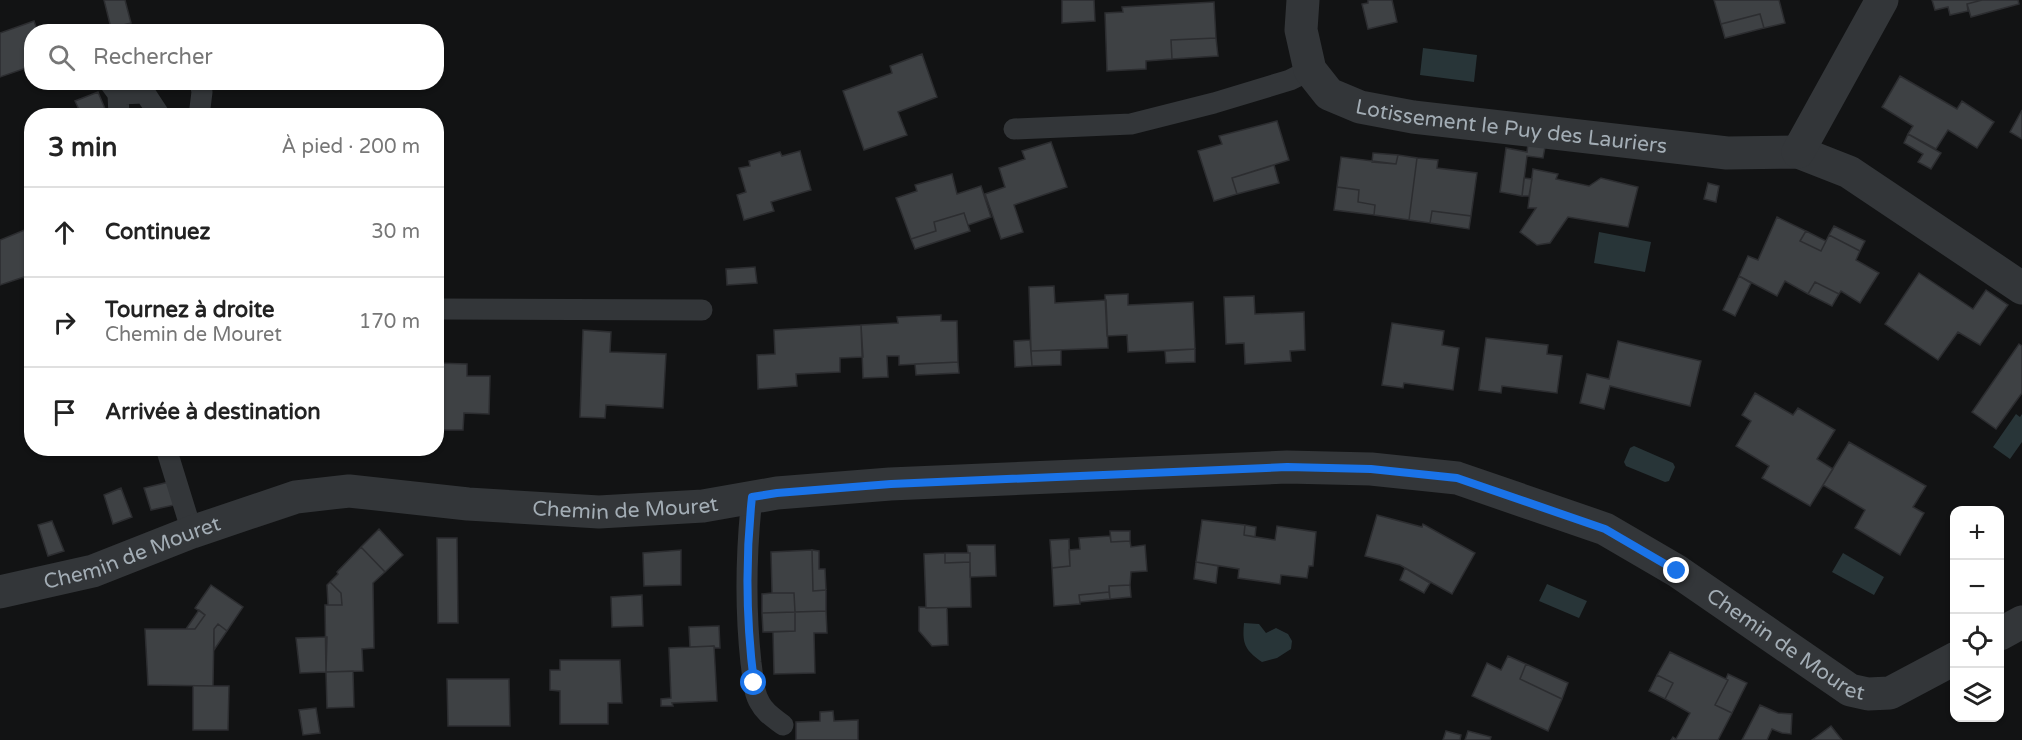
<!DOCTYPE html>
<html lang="fr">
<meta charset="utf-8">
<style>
body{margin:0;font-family:"Varela Round",sans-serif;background:#f6f6f6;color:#222}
.controls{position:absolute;right:18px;bottom:18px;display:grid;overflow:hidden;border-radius:12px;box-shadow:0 2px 4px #0004}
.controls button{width:54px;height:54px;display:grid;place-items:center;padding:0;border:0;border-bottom:2px solid #e0e0e0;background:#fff;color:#222;font:30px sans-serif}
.stop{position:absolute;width:18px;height:18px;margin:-14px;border:4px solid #1a73e8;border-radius:50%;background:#fff}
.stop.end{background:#1a73e8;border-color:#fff;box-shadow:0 2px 6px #0008}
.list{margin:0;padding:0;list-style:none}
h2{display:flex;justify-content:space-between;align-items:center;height:78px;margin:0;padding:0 24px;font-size:26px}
h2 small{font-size:20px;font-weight:400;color:#767676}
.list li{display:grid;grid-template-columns:39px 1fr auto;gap:18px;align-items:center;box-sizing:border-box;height:90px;padding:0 24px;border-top:2px solid #e0e0e0}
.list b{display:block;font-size:22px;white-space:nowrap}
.list p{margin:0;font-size:20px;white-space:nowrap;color:#767676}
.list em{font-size:20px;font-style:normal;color:#767676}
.icon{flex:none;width:33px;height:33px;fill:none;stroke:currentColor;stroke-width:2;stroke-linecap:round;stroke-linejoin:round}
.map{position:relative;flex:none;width:2022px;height:740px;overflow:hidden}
.search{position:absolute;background:#fff;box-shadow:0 2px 4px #0004;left:24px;top:24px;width:420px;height:66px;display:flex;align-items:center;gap:15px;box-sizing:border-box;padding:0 21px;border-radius:24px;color:#767676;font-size:22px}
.panel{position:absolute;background:#fff;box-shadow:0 2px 4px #0004;left:24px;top:108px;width:420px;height:348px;border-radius:24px}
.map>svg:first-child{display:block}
.water{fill:#283538}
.building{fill:#3e4144;stroke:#2c2d30;stroke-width:1.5}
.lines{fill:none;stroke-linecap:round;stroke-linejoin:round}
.service{stroke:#333639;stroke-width:21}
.minor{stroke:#333639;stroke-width:33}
.route{stroke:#1a73e8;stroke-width:8}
.labels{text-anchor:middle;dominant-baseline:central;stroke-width:5;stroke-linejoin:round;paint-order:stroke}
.street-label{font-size:21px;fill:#a3adb5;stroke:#0d0e0f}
</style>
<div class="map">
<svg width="2022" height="740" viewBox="0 0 2022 740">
<rect width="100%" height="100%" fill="#121314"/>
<path class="water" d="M1423,48l54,7 -3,27 -54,-7z
M1599,232l52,10 -6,30 -51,-9z
M2016,414l4,3 2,-3v28l-12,17 -17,-12z
M1634,446l39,17 2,4 -6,14 -4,1 -39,-16 -2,-4 6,-14z
M1843,553l41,24 -10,18 -42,-23z
M1547,584l40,17 -8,17 -40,-17z
M1244,623l15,1 7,9 10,-5 12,6 4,7 -1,8 -14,9 -15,4c-17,-12 -20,-18 -18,-39z"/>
<path class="building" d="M104,0h21l6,23 -20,5z
M1062,0h32l1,21 -33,2z
M1368,0h24l5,22 -29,7 -6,-25 6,-1z
M1714,0h65l6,23 -21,5 -4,-14 -39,10z
M1932,0h50l-15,4 1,7 -18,4 -2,-8 -13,3z
M1982,0h36l1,4 -48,13 -4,-13z
M1214,2l2,36 -45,2 1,19 -26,2v8l-39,2 -2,-58 18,-1 -1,-5z
M1760,14l4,14 -39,10 -4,-14z
M34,21l4,11h-6v34l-32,11v-44z
M1216,38l2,18 -46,3 -1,-19z
M922,54l15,43 -39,15 9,23 -43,15 -21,-59 49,-18 -2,-7z
M1900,76l57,33 5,-8 32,21 -17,26 -29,-18 -12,19 -28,-15 5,-8 -31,-19z
M98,92l10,24h-29l2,-2 -6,-13z
M2022,110v29l-12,-7z
M1277,121l12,39 -57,18 5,16 -23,7 -16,-50 24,-7 -3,-8z
M1908,134l33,19 -10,16 -13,-7 5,-8 -19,-11z
M1051,142l16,45 -53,18 9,27 -22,7 -16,-45 20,-7 -6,-19 26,-9 -3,-8z
M1528,144l17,3 -2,11 -16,-2 -5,40 -22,-4 6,-44 21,4z
M800,151l11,39 -40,12 3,9 -30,9 -7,-25 9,-3 -7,-24 11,-2 -1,-5 31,-9 2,4z
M1373,153l25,2 -2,9 -24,-2z
M1398,155l19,3 -8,62 -35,-5 1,-10 -17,-3 1,-12 -22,-3 4,-30 55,7z
M1417,158l21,2 -1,8 40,5 -6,43 -39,-5 -2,12 -21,-3z
M1274,165l5,18 -42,11 -5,-16z
M1533,169l25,5 -2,5 33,7 12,-8 37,9 -10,40 -60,-10 -18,26 -13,2 -17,-13 16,-24h-8z
M952,174l5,20 24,-8 10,31 -23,8 -4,-12 -30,9 2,9 -25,8 -15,-41 21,-7 -2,-6z
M1524,178l8,1 -3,17h-7z
M1708,183l11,3 -3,16 -12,-3z
M1337,187l22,3 -1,12 17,3 -1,10 -40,-5z
M1432,211l39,5 -2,13 -39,-6z
M964,213l6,18 -55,18 -4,-10 25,-8 -2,-9z
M1777,217l29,14 -6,10 21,10 8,-16 31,16 -4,9 23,13 -19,30 -19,-12 -2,3 -24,-12 -7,12 -23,-13 -8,15 -38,-20 9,-20 10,4z
M1834,226l31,15 -5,10 -31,-16z
M27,229l5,11v41l-6,2 -2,-6 -24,8v-45z
M1806,231l20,10 -5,10 -21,-10z
M755,267l2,16 -30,2 -1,-16z
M1919,273l54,36 13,-19 22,15 -28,40 -22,-13 -20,28 -53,-36z
M1739,276l12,7 -16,33 -12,-6z
M1815,282l24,12 -7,12 -24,-12z
M1054,286l1,17 51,-3 2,48 -77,3 -2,-64z
M1128,294v11l65,-3 2,47 -67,3 -1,-17 -20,1 -2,-41z
M1254,296l1,18 49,-2 1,38 -15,1 1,10 -46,3 -1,-21 -18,1 -2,-47z
M941,315v6h16l1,41 -59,3v-9h-12l1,21 -25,1 -2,-53 37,-2 -1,-6z
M1392,323l52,8 -2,14 17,3 -6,42 -49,-7 -1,5 -21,-3z
M861,325l2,32 -23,1v14l-44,2 1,12 -39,3 -1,-34 18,-1 -1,-24z
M583,330l28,2 -1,20 56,2 -3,54 -57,-3 -1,13 -25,-1z
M1486,338l62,7 -1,9 15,2 -5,37 -55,-7 -1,7 -22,-3z
M1030,340l2,26 -17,1 -1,-26z
M1618,341l83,20 -11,45 -80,-20 -6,23 -24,-6 7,-29 22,5z
M2019,344l3,2v47l-26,36 -24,-17z
M1195,349v13l-29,1 -1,-12z
M1061,350v15l-29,1 -1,-15z
M958,362l1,11 -43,2 -1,-11z
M436,363l31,1v12h23l-1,38 -25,-1 -1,17h-27z
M1755,393l38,22 5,-7 37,22 -18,29 16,10 -23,37 -48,-28 7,-12 -33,-20 15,-25 -9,-6z
M1849,442l77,44 -13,21 11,6 -24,42 -45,-27 10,-18 -42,-25z
M173,481l6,23 -28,6 -7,-22z
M121,488l11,29 -19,7 -9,-29z
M1377,515l45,12 1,-3 52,29 -23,41 -52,-29 -35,-9z
M1202,520l43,5 -1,10 31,5 2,-14 39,6 -3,34h-4l-2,12 -26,-3 -1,9 -42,-6 1,-9 -43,-7z
M52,521l12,30 -16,5 -10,-31z
M1245,525l11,2 -1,10 -11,-2z
M379,529l24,26 -18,17 -24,-25z
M1110,531h20v10l-19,1z
M1110,536l1,6 19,-1 1,6 14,-2 2,26 -16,1 -1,13 -21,1v6l-30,3 1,9 -26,2 -2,-38 18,-2 -1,-16 11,-1 -1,-11z
M437,538h20l1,85h-20z
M1069,539l1,27 -18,2 -2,-28z
M967,545h28l1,31 -26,1v-24h-2z
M361,547l24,25 -12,11 1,65 -12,1 1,22 -37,1 -1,-67h17l-1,-12 -11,-11 8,-8 -1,-2z
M681,550v35l-37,1 -1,-33z
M812,550l1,41 13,-1v21l-31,1 -1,-19h-22l-1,-41z
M812,550l7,1v18h6l1,21 -13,1z
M945,553v10l25,-1 1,45 -45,1 -2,-54z
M945,553h25v9l-25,1z
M1196,562l22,4 -2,17 -22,-4z
M1405,568l25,15 -6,10 -24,-13z
M330,582l11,11 1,12h-14l-1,-20z
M211,585l32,22 -16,24 -9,-7 -4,5 -1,57 -65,-1 -3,-56h50l10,-14 -10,-7z
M1130,585l1,12 -21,2 -1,-13z
M1109,592l1,7 -30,3 -1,-7z
M772,593h22l1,19 -33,1v-19z
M642,595l1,31 -31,1 -1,-30z
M919,607l28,1 1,37 -16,1 -13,-15z
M199,610l6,5 -10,14h-9z
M826,611l1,22h-13l1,40 -41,1 -1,-42 22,-1v-19z
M795,612v19l-32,1 -1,-19z
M218,624l9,7 -13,19v-21z
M719,626l1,22h-5l-1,-2 -24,1 -1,-20z
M327,637l-1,35 -26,1 -4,-35z
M714,646l3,55 -45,2 1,3h-12v-7l10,-1 -2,-50z
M1670,652l58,28 -13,25 17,8 -14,27h-47l2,-3 3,2 14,-26 -25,-14 8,-16 -16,-8z
M1508,656l18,8 -6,15 42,20 -14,32 -76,-35 15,-33 14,7z
M560,660h60l2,43h-14v21h-48v-33l-10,-1v-20h10z
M1526,664l42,19 -6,16 -42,-20z
M353,671l1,36 -27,1 -1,-36z
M1728,674l19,9 -15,30 -17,-8 13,-25 -2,-1z
M1657,675l16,8 -8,16 -16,-8z
M447,679h62l1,47h-62z
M193,686h36l-1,44h-35z
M1760,705l18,8 14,1 -1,20 -9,-1 -10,-4 -5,11h-25z
M316,708l4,25 -17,2 -4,-25z
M833,711l1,10 24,-1v20h-62v-18l24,-1v-9z
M1831,726l11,14h-30z
M1446,731l15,4 -1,5h-17z
M1468,731l23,6 -1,3h-25z"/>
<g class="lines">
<path class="service" d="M110,83l8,11 1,22
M118,94l27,-1 15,23
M199,116l3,-24 -2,-10
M1014,129l117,-5 83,-21 76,-23 20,-10
M436,309l266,1
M166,448l26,84
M752,497c-6,55 -7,111 -1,166 2,13 2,29 9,40 5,10 14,15 23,22"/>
<g class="minor">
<path id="s1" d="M1303,0l-2,30 9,40 19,24 31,13 53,10 314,36 71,-1 51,20 173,116"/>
<path d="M1798,152l84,-152"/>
<path id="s2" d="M0,592l93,-21 99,-39 104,-35 53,-6 119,13 131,8 104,-6 74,-13 113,-9 397,-17 84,2 86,9 148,51 72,42 173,119 18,4 22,-1 64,-34"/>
<path d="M2000,634l22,-12"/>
</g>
</g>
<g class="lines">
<path class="route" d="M754,683c-8,-63 -9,-122 -2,-186l25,-4 114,-9 396,-17 84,2 86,9 148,51 72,42"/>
</g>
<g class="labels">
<g class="street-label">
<text stroke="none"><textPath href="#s1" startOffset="288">Lotissement le Puy des Lauriers</textPath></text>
<text stroke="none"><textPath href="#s2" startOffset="642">Chemin de Mouret</textPath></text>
<text stroke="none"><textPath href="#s2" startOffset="138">Chemin de Mouret</textPath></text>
<text stroke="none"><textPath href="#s2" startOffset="1848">Chemin de Mouret</textPath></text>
</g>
</g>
</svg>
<div class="controls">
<button>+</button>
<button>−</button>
<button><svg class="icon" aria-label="locate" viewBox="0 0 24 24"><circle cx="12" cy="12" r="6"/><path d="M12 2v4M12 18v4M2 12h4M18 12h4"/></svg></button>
<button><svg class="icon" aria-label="layers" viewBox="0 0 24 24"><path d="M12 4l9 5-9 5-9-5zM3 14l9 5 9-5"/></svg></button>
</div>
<div class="stop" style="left:754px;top:683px"></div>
<div class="stop end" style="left:1677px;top:571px"></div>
<div class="search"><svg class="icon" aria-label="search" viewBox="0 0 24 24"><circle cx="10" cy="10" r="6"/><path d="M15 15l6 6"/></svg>Rechercher</div>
<section class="panel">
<h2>3 min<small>À pied · 200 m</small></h2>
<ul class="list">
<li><svg class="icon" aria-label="ahead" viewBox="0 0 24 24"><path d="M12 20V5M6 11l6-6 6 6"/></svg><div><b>Continuez</b></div><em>30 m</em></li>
<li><svg class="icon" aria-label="right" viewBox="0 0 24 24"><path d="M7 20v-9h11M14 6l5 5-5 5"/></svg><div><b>Tournez à droite</b><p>Chemin de Mouret</p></div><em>170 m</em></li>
<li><svg class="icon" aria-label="arrive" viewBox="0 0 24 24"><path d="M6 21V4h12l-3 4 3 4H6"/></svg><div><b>Arrivée à destination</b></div></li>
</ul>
</section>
</div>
